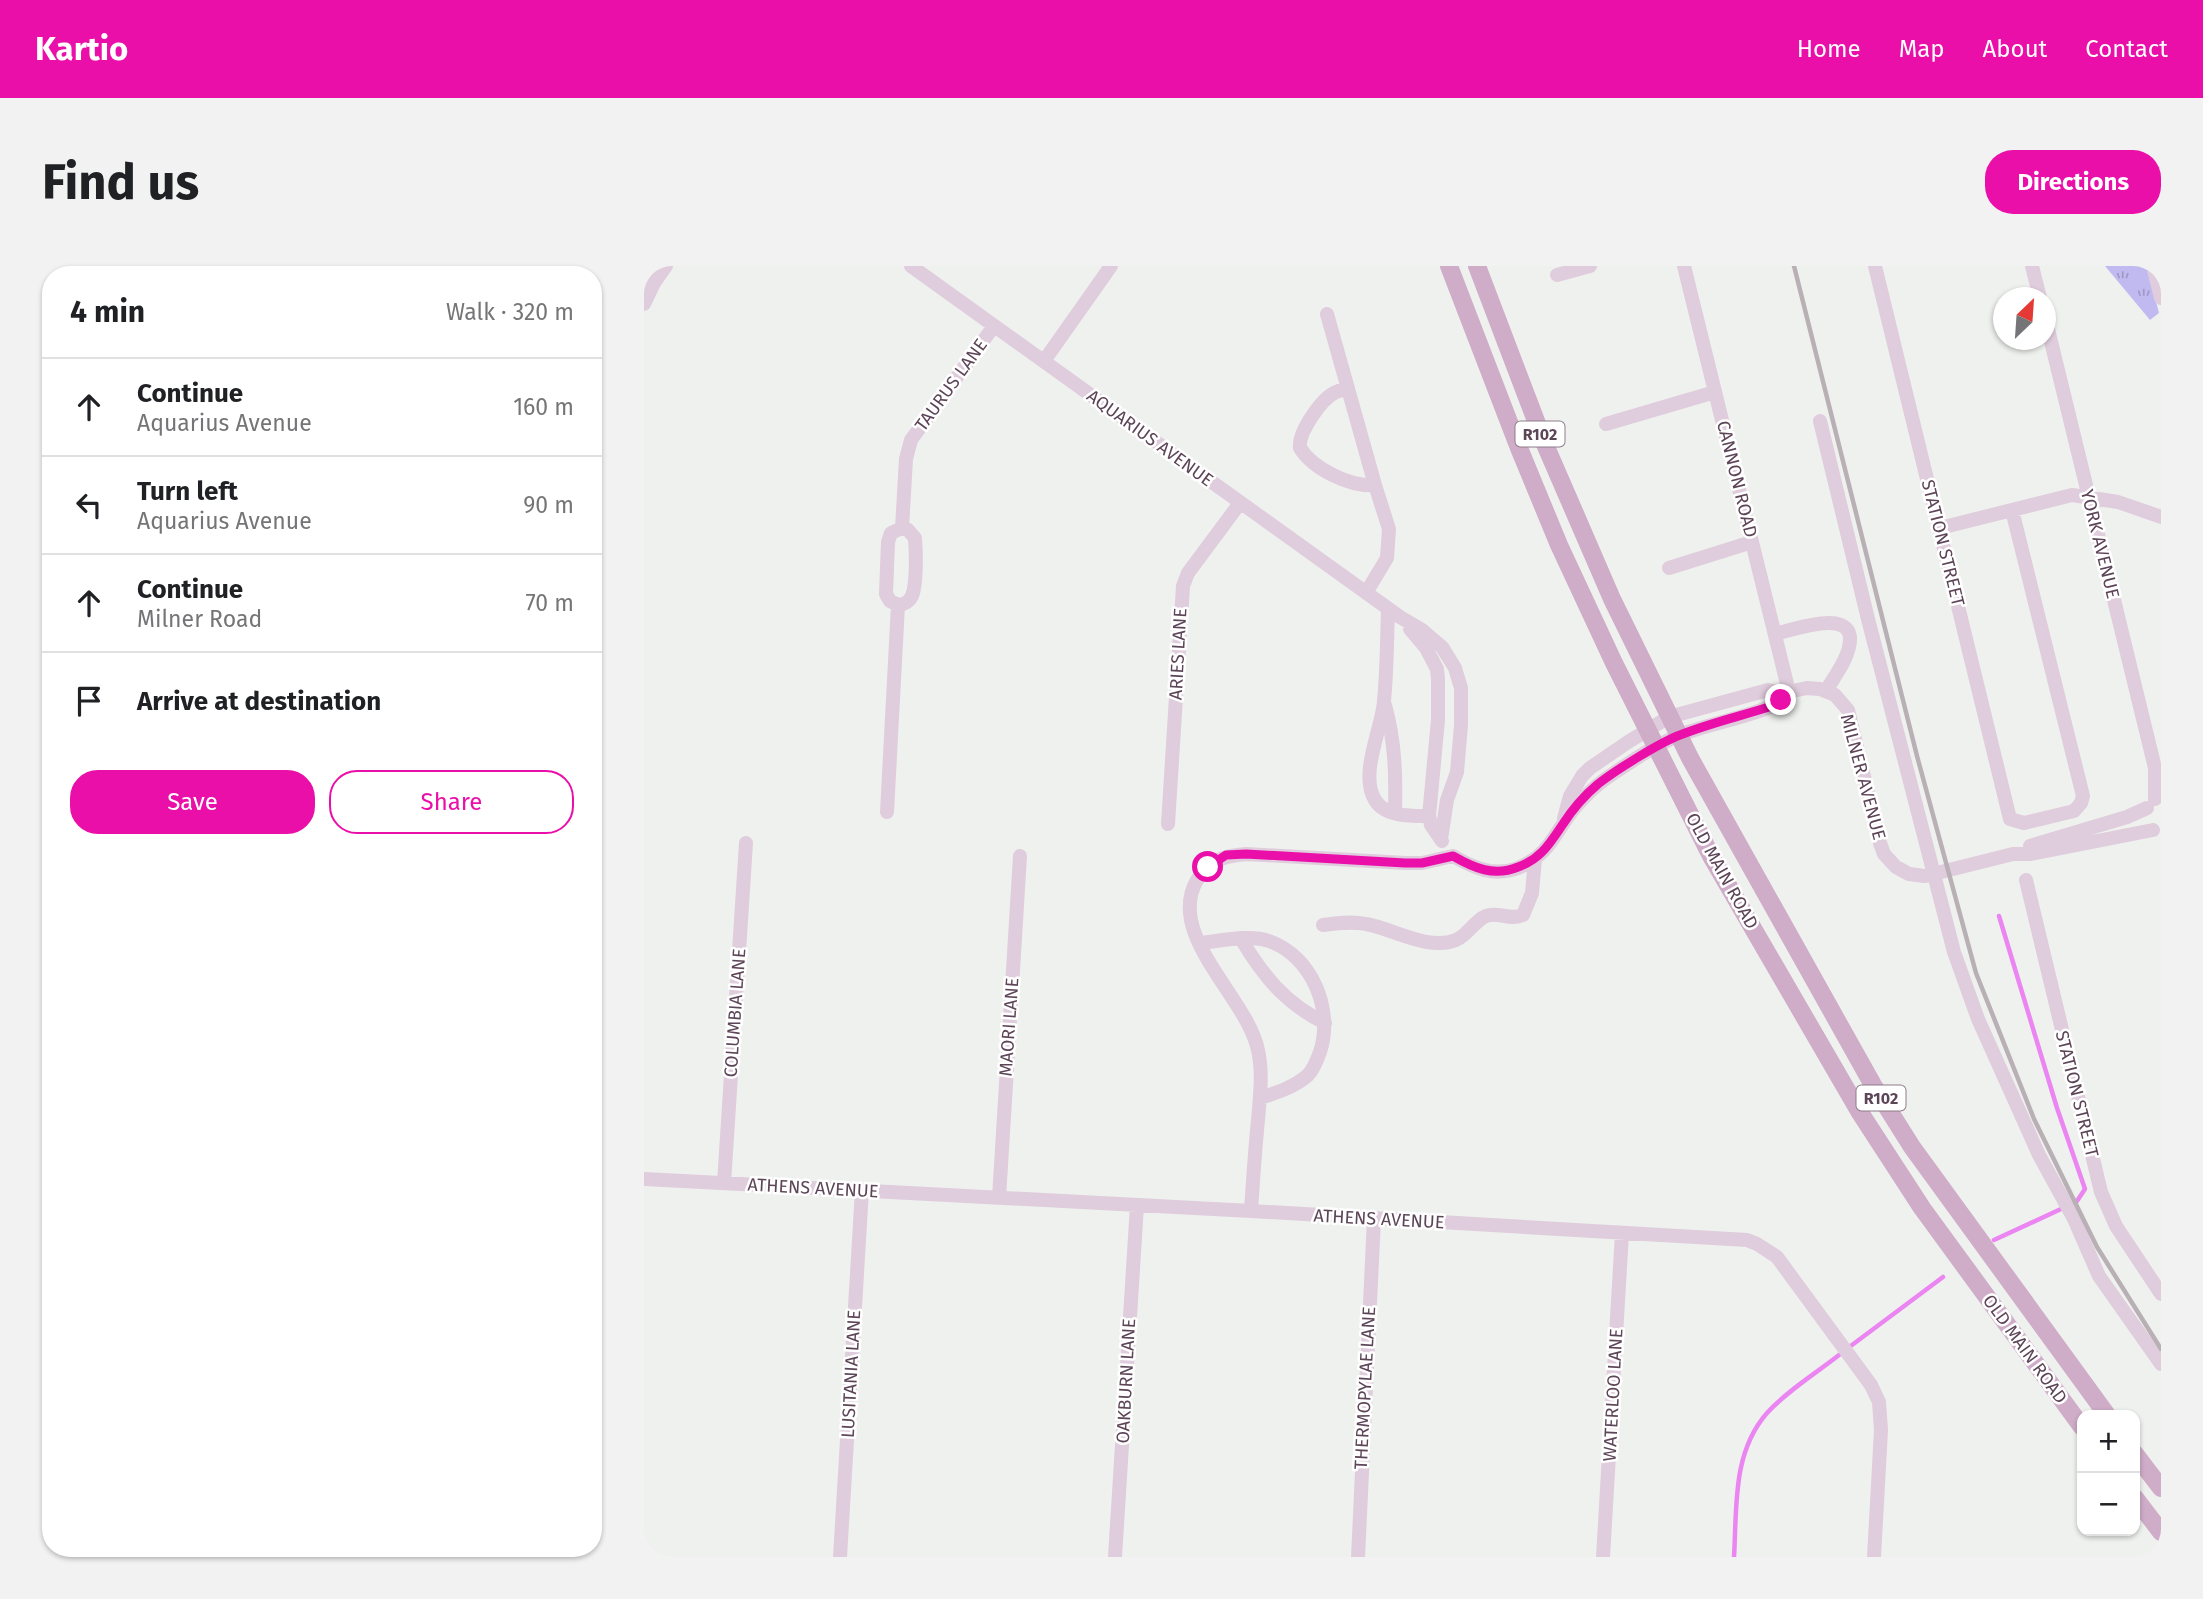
<!DOCTYPE html>
<meta charset="utf-8">
<style>
body{margin:0;font-family:"Fira Sans",sans-serif;background:#f2f2f2;color:#202124}
.controls{position:absolute;right:21px;bottom:21px;display:grid;overflow:hidden;border-radius:14px;box-shadow:0 2px 5px #0004}
.controls button{width:63px;height:63px;display:grid;place-items:center;padding:0;border:0;border-bottom:2px solid #e0e0e0;background:#fff;color:#202124;font:35px sans-serif}
.compass{position:absolute;left:1349px;top:21px;width:63px;height:63px;border-radius:50%;background:#fff;box-shadow:0 2px 5px #0004;rotate:25deg}
.stop{position:absolute;width:21px;height:21px;margin:-16px;border:5px solid #ea0fa9;border-radius:50%;background:#fff}
.stop.end{background:#ea0fa9;border-color:#fff;box-shadow:0 2px 7px #0008}
.list{margin:0;padding:0;list-style:none}
h2{display:flex;justify-content:space-between;align-items:center;height:91px;margin:0;padding:0 28px;font-size:30px}
h2 small{font-size:23px;font-weight:400;color:#757577}
.list li{display:grid;grid-template-columns:46px 1fr auto;gap:21px;align-items:center;box-sizing:border-box;height:98px;padding:0 28px;border-top:2px solid #e0e0e0}
.list b{display:block;font-size:26px;white-space:nowrap}
.list p{margin:0;font-size:23px;white-space:nowrap;color:#757577}
.list em{font-size:23px;font-style:normal;color:#757577}
.actions{display:flex;gap:14px;padding:21px 28px}
.actions a{flex:1;padding:16px 0;border:2px solid #ea0fa9;border-radius:28px;text-align:center;font-size:24px;color:#ea0fa9}
.actions .main{background:#ea0fa9;color:#fff}
.icon{flex:none;width:38px;height:38px;fill:none;stroke:currentColor;stroke-width:2;stroke-linecap:round;stroke-linejoin:round}
.map{position:relative;flex:none;width:1517px;height:1291px;overflow:hidden;border-radius:28px}
header{display:flex;align-items:center;gap:42px;box-sizing:border-box;height:98px;padding:0 35px;background:#ea0fa9;color:#fff}
header strong{font-size:33px}
nav{display:flex;gap:38px;margin-inline-start:auto;font-size:24px}
.intro{display:flex;align-items:center;justify-content:space-between;box-sizing:border-box;height:168px;padding:0 42px}
h1{margin:0;font-size:49px}
.button{padding:18px 32px;border-radius:28px;background:#ea0fa9;color:#fff;font-size:24px;font-weight:700}
main{display:flex;gap:42px;padding:0 42px}
aside{flex:1;background:#fff;border-radius:28px;box-shadow:0 2px 5px #0004}
.map>svg:first-child{display:block}
.park{fill:url(#park-tufts)}
.lines{fill:none;stroke-linecap:round;stroke-linejoin:round}
.stream{stroke:#ea85f1;stroke-width:4.5}
.minor{stroke:#dfccdc;stroke-width:14}
.major{stroke:#cfacc7;stroke-width:18}
.rail{stroke:#b9b0b6;stroke-width:4.5}
.route{stroke:#ea0fa9;stroke-width:9}
.labels{text-anchor:middle;dominant-baseline:central;stroke-width:5;stroke-linejoin:round;paint-order:stroke}
.shield{fill:#fff;stroke:#8e7d8a;stroke-width:2}
.shield-label{font-size:16px;font-weight:bold;fill:#5d4558}
.street-label{font-size:18px;fill:#5d4558;stroke:#fff}
</style>
<header>
<strong>Kartio</strong>
<nav><a>Home</a><a>Map</a><a>About</a><a>Contact</a></nav>
</header>
<div class="intro"><h1>Find us</h1><a class="button">Directions</a></div>
<main>
<aside>
<h2>4 min<small>Walk · 320 m</small></h2>
<ul class="list">
<li><svg class="icon" aria-label="ahead" viewBox="0 0 24 24"><path d="M12 20V5M6 11l6-6 6 6"/></svg><div><b>Continue</b><p>Aquarius Avenue</p></div><em>160 m</em></li>
<li><svg class="icon" aria-label="left" viewBox="0 0 24 24"><path d="M17 20v-9H6M10 6l-5 5 5 5"/></svg><div><b>Turn left</b><p>Aquarius Avenue</p></div><em>90 m</em></li>
<li><svg class="icon" aria-label="ahead" viewBox="0 0 24 24"><path d="M12 20V5M6 11l6-6 6 6"/></svg><div><b>Continue</b><p>Milner Road</p></div><em>70 m</em></li>
<li><svg class="icon" aria-label="arrive" viewBox="0 0 24 24"><path d="M6 21V4h12l-3 4 3 4H6"/></svg><div><b>Arrive at destination</b></div></li>
</ul>
<div class="actions"><a class="main">Save</a><a>Share</a></div>
</aside>
<div class="map">
<svg width="1517" height="1291" viewBox="0 0 1517 1291">
<defs>
<pattern id="park-tufts" width="24" height="20" patternUnits="userSpaceOnUse" patternTransform="scale(1.75)"><rect width="24" height="20" fill="#c1baf1"/><path d="M3 7l-1-3M5 7V3M7 7l1-3M15 17l-1-3M17 17v-4M19 17l1-3" fill="none" stroke="#a099c6"/></pattern>
</defs>
<rect width="100%" height="100%" fill="#eff1ee"/>
<path class="park" d="M1461,0h42l12,47 -9,7z"/>
<g class="lines">
<path class="stream" d="M1355,650l58,192 27,78 1,3 -8,12
M1350,974l67,-31
M1208,1079l91,-68
M1090,1291c3,-50 -2,-104 33,-144 20,-22 48,-39 72,-58"/>
<path class="minor" d="M267,0l489,351 22,13 20,17 13,21 6,20v37l-4,47 -10,28 -6,39
M1040,0l105,426
M1231,0l135,553 14,4 50,-12 7,-8 2,-7 -71,-286
M1388,0l8,32
M1509,0l8,32
M913,9l33,-9
M0,38l10,-21 12,-17
M683,48l48,171 14,44 -2,29 -21,35
M1402,55l109,447v31
M400,95l67,-95
M704,123c-4,1 -8,1 -12,3 -14,6 -38,40 -36,56 13,21 50,39 75,37
M1176,155l48,198 86,333 24,67 61,136 35,64 25,57 62,88
M962,158l109,-32
M258,262l4,-69 5,-19 83,-114
M258,262l6,2 7,8c1,13 2,46 -3,58 -3,6 -7,8 -14,9l-8,-4 -4,-7 2,-52 3,-9z
M1296,262l132,-33 46,7 43,15
M1025,302l83,-26
M744,344c-1,30 -1,60 -4,91 -2,28 -25,73 -9,99 10,17 37,16 54,16
M766,363l16,19 11,21 1,10v41l-9,96 2,9 11,16
M1131,368c18,-4 84,-29 74,13 -3,15 -15,30 -23,44
M741,439c10,36 11,70 10,108
M243,546l11,-207
M920,552l6,-22 12,-20 8,-8 38,-26 41,-25 99,-27 15,3 24,-5 13,1 15,6 13,15 32,133 4,11 12,13 13,7 16,2 88,-22h18l122,-24
M524,558l15,-238 5,-13 52,-70
M1386,580l97,-29 20,-9
M1382,614l75,312 15,34 45,68
M679,659c14,-2 29,-4 43,-1 28,5 62,27 90,16 12,-5 18,-19 30,-24 12,-5 24,5 37,-1l9,-22 3,-34
M597,673c23,38 44,64 84,84
M556,677c21,-2 49,-9 69,-2 43,15 65,69 51,111 -3,8 -6,17 -12,23 -13,12 -32,18 -48,23
M0,913l607,32 496,29 10,4 20,13 94,128 8,17 2,28 -7,127
M80,917l22,-340
M355,932l21,-342
M607,945c2,-31 4,-61 7,-91 2,-23 5,-48 0,-70 -11,-53 -93,-115 -61,-170 12,-20 27,-24 49,-26l159,9h17l31,-7c21,12 41,21 65,12 24,-10 32,-24 45,-44 11,-18 30,-37 48,-49 21,-14 46,-31 69,-40 31,-12 66,-17 97,-31l6,-11
M196,1291l22,-367
M471,1291l22,-352
M714,1291l16,-338
M959,1291l19,-324"/>
<path class="major" d="M805,0l70,182 40,97 55,118 97,193 148,255 63,97 160,219
M833,0l67,176 68,157 78,159 183,327 39,62 195,268
M1491,1188l26,34
M1491,1232l26,34"/>
<path class="rail" d="M1150,0l123,490 59,217 58,146 63,128 64,102"/>
</g>
<g class="lines">
<path class="route" d="M564,601l18,-12 20,-1 159,9h17l31,-7c21,12 41,21 65,11 23,-8 32,-24 45,-43 9,-14 22,-29 35,-40 18,-14 61,-41 82,-49 30,-12 61,-19 92,-29l9,-6"/>
</g>
<g class="labels">
<g class="shield">
<rect x="871.5" y="155.5" width="49" height="25" rx="5"/>
<rect x="1212.5" y="819.5" width="49" height="25" rx="5"/>
</g>
<g class="shield-label">
<text x="896" y="168">R102</text>
<text x="1237" y="832">R102</text>
</g>
<g class="street-label">
<text transform="translate(307 119) rotate(-54)">TAURUS LANE</text>
<text transform="translate(506 172) rotate(36)">AQUARIUS AVENUE</text>
<text transform="translate(1093 213) rotate(76)">CANNON ROAD</text>
<text transform="translate(1299 277) rotate(76)">STATION STREET</text>
<text transform="translate(1456 278) rotate(76)">YORK AVENUE</text>
<text transform="translate(534 388) rotate(-87)">ARIES LANE</text>
<text transform="translate(1219 511) rotate(75)">MILNER AVENUE</text>
<text transform="translate(1078 605) rotate(61)">OLD MAIN ROAD</text>
<text transform="translate(91 747) rotate(-86)">COLUMBIA LANE</text>
<text transform="translate(365 761) rotate(-86)">MAORI LANE</text>
<text transform="translate(1433 828) rotate(76)">STATION STREET</text>
<text transform="translate(169 922) rotate(3)">ATHENS AVENUE</text>
<text transform="translate(735 953) rotate(3)">ATHENS AVENUE</text>
<text transform="translate(1381 1083) rotate(54)">OLD MAIN ROAD</text>
<text transform="translate(207 1108) rotate(-87)">LUSITANIA LANE</text>
<text transform="translate(482 1115) rotate(-87)">OAKBURN LANE</text>
<text transform="translate(721 1122) rotate(-87)">THERMOPYLAE LANE</text>
<text transform="translate(969 1129) rotate(-87)">WATERLOO LANE</text>
</g>
</g>
</svg>
<div class="controls">
<button>+</button>
<button>−</button>
</div>
<svg class="compass" viewBox="-18 -18 36 36"><path d="M0-13l5 13h-10z" fill="#e53935"/><path d="M0 13l5-13h-10z" fill="#757577"/></svg>
<div class="stop" style="left:564px;top:601px"></div>
<div class="stop end" style="left:1137px;top:434px"></div>
</div>
</main>
